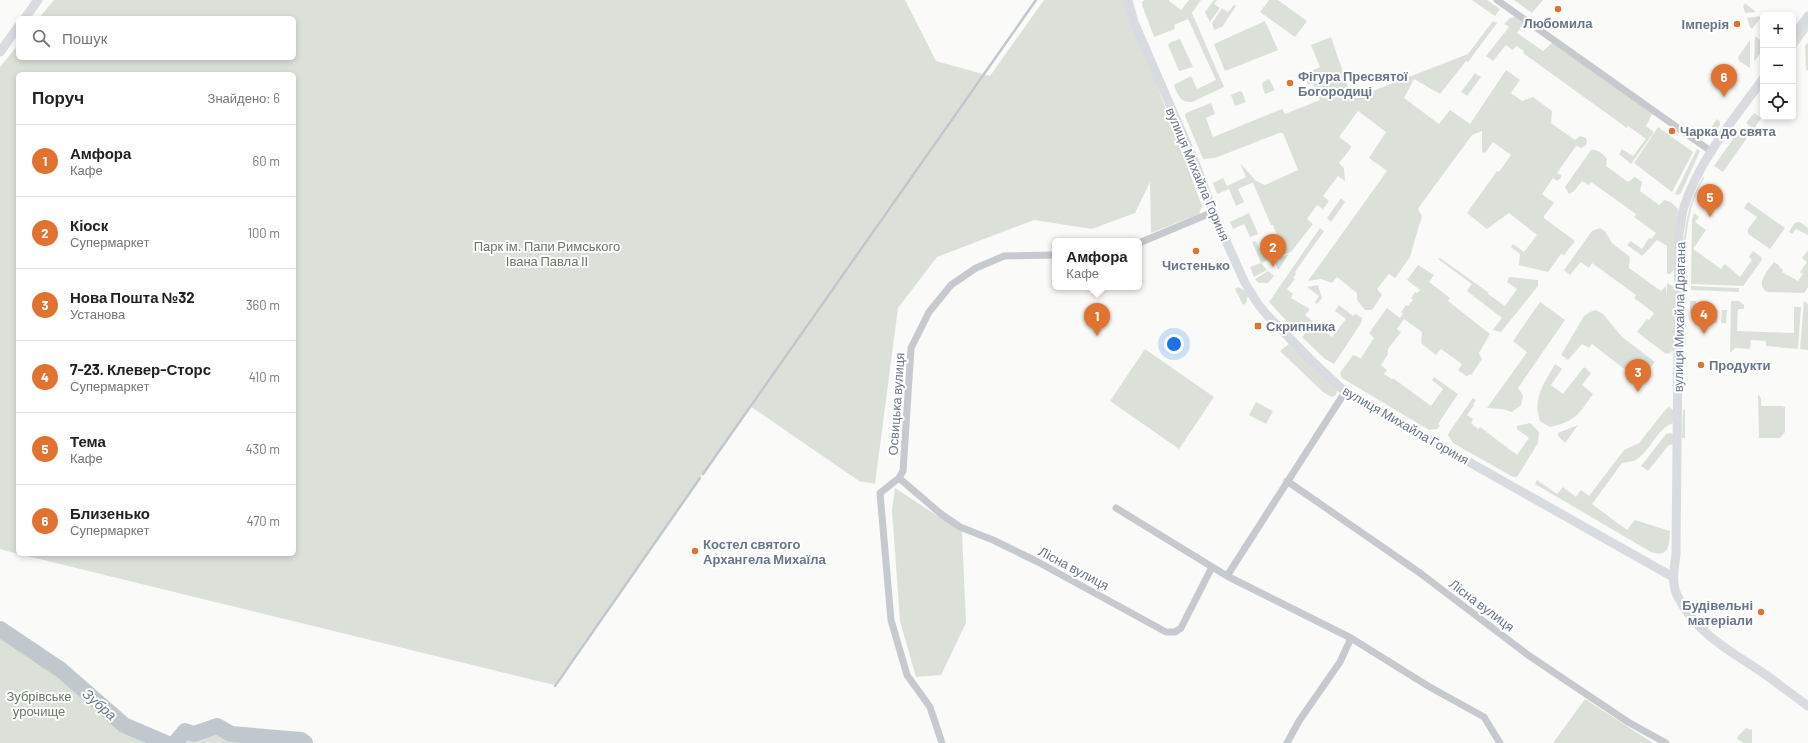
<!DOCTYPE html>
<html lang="uk">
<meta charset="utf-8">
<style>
body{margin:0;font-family:Barlow,sans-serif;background:#f6f6f6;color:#222}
.controls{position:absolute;right:12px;top:12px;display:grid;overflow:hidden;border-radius:6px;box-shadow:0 2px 6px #0003}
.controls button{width:36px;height:36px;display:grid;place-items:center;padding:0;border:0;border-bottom:1px solid #e0e0e0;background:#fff;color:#222;font:20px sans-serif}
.you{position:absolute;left:1174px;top:344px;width:14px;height:14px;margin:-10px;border:3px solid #fff;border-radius:50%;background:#1a73e8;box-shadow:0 0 0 6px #1a73e833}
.badge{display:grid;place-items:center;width:26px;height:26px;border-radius:50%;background:#e17331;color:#fff;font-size:13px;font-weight:700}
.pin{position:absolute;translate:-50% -33px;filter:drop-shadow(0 1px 2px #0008)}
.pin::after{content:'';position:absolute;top:21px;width:14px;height:12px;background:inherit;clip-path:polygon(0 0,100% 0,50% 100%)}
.popup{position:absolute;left:1052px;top:238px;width:90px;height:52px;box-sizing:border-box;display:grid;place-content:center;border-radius:6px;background:#fff;filter:drop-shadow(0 1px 3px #0005);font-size:13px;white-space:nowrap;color:#767676}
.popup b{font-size:15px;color:#222}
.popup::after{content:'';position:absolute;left:50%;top:100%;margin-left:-8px;border:8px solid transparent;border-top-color:#fff}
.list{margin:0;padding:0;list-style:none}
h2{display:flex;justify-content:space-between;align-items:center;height:52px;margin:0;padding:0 16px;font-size:17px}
h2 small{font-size:13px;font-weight:400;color:#767676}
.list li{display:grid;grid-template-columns:26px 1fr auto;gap:12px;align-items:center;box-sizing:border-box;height:72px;padding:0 16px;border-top:1px solid #e0e0e0}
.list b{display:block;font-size:15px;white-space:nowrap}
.list p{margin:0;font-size:13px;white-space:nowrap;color:#767676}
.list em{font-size:13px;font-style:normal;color:#767676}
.icon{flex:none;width:22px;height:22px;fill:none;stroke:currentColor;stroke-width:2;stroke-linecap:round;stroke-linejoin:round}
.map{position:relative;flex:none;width:1808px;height:743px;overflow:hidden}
.search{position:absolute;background:#fff;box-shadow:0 2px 6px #0003;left:16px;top:16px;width:280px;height:44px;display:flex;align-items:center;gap:10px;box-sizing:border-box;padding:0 14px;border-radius:6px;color:#767676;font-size:15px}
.panel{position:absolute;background:#fff;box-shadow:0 2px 6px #0003;left:16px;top:72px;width:280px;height:484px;border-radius:6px}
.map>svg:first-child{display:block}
.green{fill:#dbe1d9}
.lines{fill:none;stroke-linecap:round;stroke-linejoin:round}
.stream{stroke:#c0c8ce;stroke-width:2.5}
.river{stroke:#c0c8ce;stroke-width:16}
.street{stroke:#c6c9cd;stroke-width:7}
.secondary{stroke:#d8dbe0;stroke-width:9}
.poi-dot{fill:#e17331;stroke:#fff;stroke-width:1.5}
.labels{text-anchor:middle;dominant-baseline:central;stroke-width:4;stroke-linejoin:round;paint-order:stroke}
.poi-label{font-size:13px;font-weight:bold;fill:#697688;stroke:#fff;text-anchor:start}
.street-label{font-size:13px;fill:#697688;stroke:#fff}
.park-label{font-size:13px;fill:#667a64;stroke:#fff}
.water-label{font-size:14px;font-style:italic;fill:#657783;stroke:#fff}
</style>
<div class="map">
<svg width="1808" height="743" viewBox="0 0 1808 743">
<rect width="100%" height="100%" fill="#fafaf8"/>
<path class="green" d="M54,0h851l31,61 54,15 54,-76h81l77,206 -3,8 -48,19 -1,-51 -15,31 -43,16 -58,-9 -97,37 -39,51 -23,176 -16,-3 -109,-75 -196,279 -535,-131h275v-480h-276v480l-18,-5v-482l18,-22v13h276v-40h-255z
M1144,0h25v1l12,9 8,-10h12l-9,13 32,74 -32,15c-12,1 -14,-7 -18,-17l17,-9 6,13 19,-9 -28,-61 -14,6 1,4 -21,8 -12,-32v-3z
M1214,0h3l-3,4 6,4 -10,14 -5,-10z
M1269,0h9l29,21 -12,16 -35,-25z
M1472,0h15l13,9 -5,7z
M1514,0h29l-11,13z
M1745,3l11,9 -11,1 -2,-7z
M1234,5l2,1 -14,21 -8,3 -2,-7 10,-15 6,4z
M1762,16l-10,13 -2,-2 -3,-9z
M1515,17l9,6 -7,10 26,18 10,-9 100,70 -7,14 8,6 -23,32 -12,-10 3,-5 11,7 13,-17 -18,-13 -1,2 -104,-75 1,-2 -8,-5 -3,4 -7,-5 -13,16 -7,-5 23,-29 -5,-3 6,-6z
M1265,21l13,29 -53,21 -11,-27z
M1493,21l4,2 -29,39 -2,-1 -26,33 -26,-15 -10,19 35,26 11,-14 20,14 36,-54 14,10 -9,13 11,8 11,-4 19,14 -1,12 24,17 5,-4 6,2 1,3 -1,4 -5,3 -5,-2 -19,27 4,2v3l-4,3 -4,-3 -11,16 12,9 -10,13v2l31,23 -11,14 -3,-1 -13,18 -29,-7 1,-11 -9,-7 2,-3 11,8 13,-17 -28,-22 -22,16 -20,-16 30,-42 2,1 12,-17 -18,-13 -8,11 -3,-1v-21l-10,4 -50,68 -4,6 4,7 -12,41 -15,21 -6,-4 -12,15 5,6 -10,15h-7l-8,-10v-7l-20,-16 -5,6 -11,-4 -13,2 79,-110 -18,-13 17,-26 -28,-21 -19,26 12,9v2l-12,15 5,5 1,13 -7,-5 -15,20 6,5 -6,8 -6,-4 -10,14 6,5 -22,28 -30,11 -9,-21 4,-1 6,13 19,-9 -8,-20h-2l-18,-42 1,-1 -16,7 6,13 -8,4 -7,-17 -12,5 -4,-11 10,-5 4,8 19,-9 -6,-14 16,18 9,4 33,-15 -15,-37h-4l-64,25 -12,1 -18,-43 1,-3 25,-10 4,11 -9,4 7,19 69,-28 3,5 35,-14 -7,-17 -5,2 -4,-11 16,-7 -9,-22 20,-8 21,62 116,-45z
M1808,23v8l-14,19 -1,-6z
M1755,36l8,6v8l-9,12z
M1180,39l13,28 -14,4 -11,-26 3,-3z
M1750,40v28l-11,-7 -1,-4z
M1808,42v29l-2,-2 -1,-23z
M1475,73l6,4 -14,19 -6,-4z
M1269,79l6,11 -10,4 -3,-9 1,-3z
M1240,91l2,1 4,10 -11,4 -4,-11z
M1754,113l7,5 -7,11 -8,-6z
M1717,119l3,3v3l-8,10h-6z
M1658,127l35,25 -21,40 -38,-29z
M1740,129l9,6 -26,37 -9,-6z
M1697,149l3,2 -19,42 -3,2 -3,-1z
M1591,150c6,-1 12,4 16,9l-1,7 22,16 7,-5 7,5 -2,9 19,14 5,-5 7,2 7,7 -4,61 -4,4h-3v-28l-10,-6 -15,16 -15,-11 4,-4 11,8 7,-11 2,1 5,-6 -22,-16 2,-3 -45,-32 -2,3 -7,-4 -8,10 -5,3 -4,-7z
M1703,177l1,1c-19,32 -20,71 -18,107h-3c-1,-36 0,-76 20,-108z
M1341,198l4,4 -14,20 -4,-4z
M1748,202l37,26 -15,21 -22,-15v-5l9,-12 -13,-9z
M1249,213l9,21 -8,3 -6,-13 -11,5 -3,-7z
M1694,213l5,4 -4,5 11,8 -13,19 28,20 4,-5 15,13 12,-17 -3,-3 4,-6 8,6 1,3 -19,26 -52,-2 1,-64z
M1797,222h3l8,6v7l-12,-6 -4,5 -3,-2 5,-8z
M1320,228l4,3 -29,41 1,2 -3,4 2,1 -8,10 6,5 -2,4 19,11 -5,6 27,22 14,-18 -11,-8 4,-6 14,11 3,-2 6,4 -1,5 -27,41 -9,-5 -23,-22 7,-8 -8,-8 -7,8 -25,-27z
M1600,228l5,3 7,12 18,14 -1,11 32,23 5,-5v14l1,-17 9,5 -2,61 -4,4 -4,1 -29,-22 10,-13 2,1 5,-7 -20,-15 2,-3 -44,-32 -3,5 -8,-6 -11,13 -6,-5 28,-39z
M1808,250v37l-4,6 -37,-1c-13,-8 1,-21 7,-30l6,4 -1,1 4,3 -1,2 16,9 5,-7 -3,-2 7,-10 -5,-4z
M1289,254l-10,15 -1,1 -3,-8 4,-4z
M1440,258l49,35 -1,1 17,12 12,-17 -10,-7 2,-5 29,3v6l-37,46 -8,-2 9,-12 -35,-27 5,-7 -34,-25z
M1261,263l6,7 -13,7 -4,-10z
M1418,265l16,10 -5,7 21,16 -2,3 42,33 -11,19 3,6 -10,15 -6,2 -8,-6 4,-6 -21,-15 -5,6 -15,-12 1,-11 -18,-13 -7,10 4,3 -13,17v5l-7,11 6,5 -3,4 8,5 1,-1 38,28 12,-17 -11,-9 2,-3 24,17 -20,30 2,2 -3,3 -8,1 -87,-52 -2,-5 13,-18 8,3 13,-20 -5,-5 18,-25 13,10 3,-4 -2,-2 5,-7 2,1 5,-6 -2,-2 4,-6 2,1 3,-3 -13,-10z
M1268,271l6,5 -6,7h-9l-4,-4z
M1318,285l4,13 -5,6 -2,-2 4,-6 -12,-9z
M1691,286l48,2v4l-48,-2z
M1238,287l7,4 3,5 -2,7 -3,2 -8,-16z
M1690,301h6v8h4l-2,13 -8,-9z
M1731,301h8l5,4v4h-6l-1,22 57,2v-26h7l-3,42 -32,-3v-5l-15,-1 -1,9 -15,-1 -5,5z
M1804,301l4,3v46l-8,-1z
M1540,302l25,18 -47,68 5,8 -2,9 -9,7 -10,-3 -15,-1 40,-56 -14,-11z
M1684,303h2v43h-2z
M1703,309h6v13h-6z
M1713,309l5,1 -1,13h-5z
M1596,310l7,4 19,23 33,25 -21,23 -1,-2 3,-5 -44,-34 -3,4 -7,-4 -14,16 -7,-5 23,-39 6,-4z
M1722,310h5l-1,13h-5z
M1289,344l48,45c0,5 -1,7 -5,8l-8,-4 -44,-42z
M1145,349l69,48 -35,52 -69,-48z
M1555,364l7,5 -11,16 12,9 21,-27 7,6 -9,12 11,9c-15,21 -17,27 -43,33l-10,-6c-8,-23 4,-37 15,-57z
M1758,394l3,4v8h21l3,1v25l-5,6h-21z
M1473,398l3,2 -3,4 1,1 -7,10 6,4 -2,4 7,6 2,-2 37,28 12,-17 -12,-9v-3l13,-3 9,9 -1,11 -21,34h-4l-60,-34 -5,-8 2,-4z
M1256,402l17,9 -7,13 -17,-9z
M1669,407l4,3v13c-18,7 -22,29 -39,38 -3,1 -9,1 -12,2l-30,41 35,26 8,-10 35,11c-1,14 0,27 -19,21l-116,-68 2,-4 20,14 6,-7 13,10 5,-7 8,6 35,-46 15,-7 27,-34z
M1683,410h2v28h-3z
M1578,425l-13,18 -7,-7v-3z
M1670,433l3,1v10l-5,2 -20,25 -7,-5 25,-32z
M895,488l67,44 4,91 -25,52 -25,2 -16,-56 -8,-111z
M0,629l61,41 63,55 42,18h-166z
M1585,699l68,44h-100z
M217,726l14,8 70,6 4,3h-130l10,-12 9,3z
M1746,728l6,2v13h-8l-7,-4 1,-3z"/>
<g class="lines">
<path class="stream" d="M703,474l333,-474
M555,686l145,-208"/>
<path class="river" d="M0,629l61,41 63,55 42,18
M175,743l10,-12 9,3 23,-8 14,8 70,6 4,3"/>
<path class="street" d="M1497,0l215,152
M1139,243l74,-31
M899,478l42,36 19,13 33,13 45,22 128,70h9l6,-4 31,-61
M1287,481l133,92 108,82 100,67 38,21
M1116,508l111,68 118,-184
M1227,576l124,62 77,48 56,31 16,26
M942,743l-12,-36 -23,-32 -16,-55 -11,-127 19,-15 4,-7 8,-123 18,-36 22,-27 25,-17 28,-12 51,-1
M1287,743l12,-22 41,-59 11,-24"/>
<path class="secondary" d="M1128,0l6,22 62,143 17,47 32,71 13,21 9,11 43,44 35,33 328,185
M25,18l13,-18
M1793,37l15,-21
M0,52l18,-25
M1763,79c-29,40 -64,81 -79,128 -3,9 -3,19 -5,27l-3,321c-2,14 -5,29 2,42 19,38 55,55 88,78 14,10 28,21 42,31"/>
</g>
<g class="poi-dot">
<circle cx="1558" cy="9" r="4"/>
<circle cx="1737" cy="24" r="4"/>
<circle cx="1290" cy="83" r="4"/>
<circle cx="1672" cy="131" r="4"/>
<circle cx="1196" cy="251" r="4"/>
<rect x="1254" y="322" width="8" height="8" rx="2"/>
<circle cx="1701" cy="365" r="4"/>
<circle cx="695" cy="551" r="4"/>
<circle cx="1761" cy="612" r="4"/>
</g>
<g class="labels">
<g class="poi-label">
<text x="1558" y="23" text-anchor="middle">Любомила</text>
<text x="1729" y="24" text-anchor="end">Імперія</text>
<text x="1298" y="76">Фігура Пресвятої<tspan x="1298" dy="15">Богородиці</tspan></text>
<text x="1680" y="131">Чарка до свята</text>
<text x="1196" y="265" text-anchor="middle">Чистенько</text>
<text x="1266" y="326">Скрипника</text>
<text x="1709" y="365">Продукти</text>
<text x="703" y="544">Костел святого<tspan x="703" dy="15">Архангела Михаїла</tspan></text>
<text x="1753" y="605" text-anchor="end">Будівельні<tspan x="1753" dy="15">матеріали</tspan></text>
</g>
<g class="street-label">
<text transform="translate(1198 174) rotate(67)">вулиця Михайла Гориня</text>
<text transform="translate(1679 317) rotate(-89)">вулиця Михайла Драгана</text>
<text transform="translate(896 404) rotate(-86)">Освицька вулиця</text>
<text transform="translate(1406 425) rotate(30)">вулиця Михайла Гориня</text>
<text transform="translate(1074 568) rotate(28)">Лісна вулиця</text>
<text transform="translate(1482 605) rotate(37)">Лісна вулиця</text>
</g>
<g class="park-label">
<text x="547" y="246">Парк ім. Папи Римського<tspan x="547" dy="15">Івана Павла ІІ</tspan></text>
<text x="39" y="696">Зубрівське<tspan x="39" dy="15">урочище</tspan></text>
</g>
<g class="water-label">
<text transform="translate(100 704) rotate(41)">Зубра</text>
</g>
</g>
</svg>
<div class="controls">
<button>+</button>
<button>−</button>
<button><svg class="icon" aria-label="locate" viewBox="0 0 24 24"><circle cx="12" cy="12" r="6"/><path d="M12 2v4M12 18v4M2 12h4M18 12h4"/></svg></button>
</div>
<div class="you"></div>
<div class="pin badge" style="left:1097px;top:336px">1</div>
<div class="popup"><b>Амфора</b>Кафе</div>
<div class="pin badge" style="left:1273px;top:267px">2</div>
<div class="pin badge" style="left:1638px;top:392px">3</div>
<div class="pin badge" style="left:1704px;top:334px">4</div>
<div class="pin badge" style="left:1710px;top:217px">5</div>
<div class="pin badge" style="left:1724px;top:97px">6</div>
<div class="search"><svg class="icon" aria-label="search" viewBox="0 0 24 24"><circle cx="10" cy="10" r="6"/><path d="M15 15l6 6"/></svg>Пошук</div>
<section class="panel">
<h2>Поруч<small>Знайдено: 6</small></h2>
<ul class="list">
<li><span class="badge">1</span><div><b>Амфора</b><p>Кафе</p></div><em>60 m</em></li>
<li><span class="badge">2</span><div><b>Кіоск</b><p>Супермаркет</p></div><em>100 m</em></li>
<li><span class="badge">3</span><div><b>Нова Пошта №32</b><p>Установа</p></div><em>360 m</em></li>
<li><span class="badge">4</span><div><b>7-23. Клевер-Сторс</b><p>Супермаркет</p></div><em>410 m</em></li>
<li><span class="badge">5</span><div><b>Тема</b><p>Кафе</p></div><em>430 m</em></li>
<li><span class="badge">6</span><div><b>Близенько</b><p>Супермаркет</p></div><em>470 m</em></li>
</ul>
</section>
</div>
